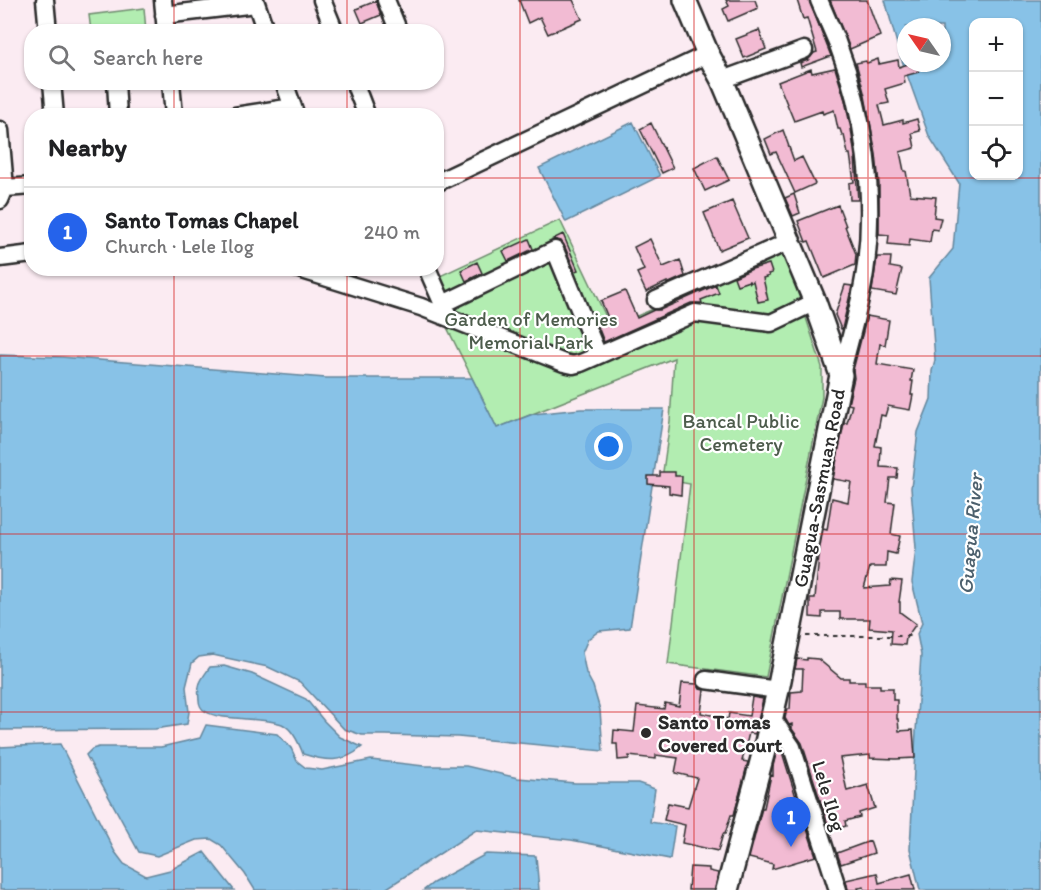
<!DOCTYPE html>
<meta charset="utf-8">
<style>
body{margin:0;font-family:Itim,sans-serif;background:#f6f6f6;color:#202124}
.controls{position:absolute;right:18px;top:18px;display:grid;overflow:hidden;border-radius:12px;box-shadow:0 2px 4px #0004}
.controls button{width:54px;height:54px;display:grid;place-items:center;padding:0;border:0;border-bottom:2px solid #e0e0e0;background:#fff;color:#202124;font:30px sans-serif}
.compass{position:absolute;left:897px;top:18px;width:54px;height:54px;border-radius:50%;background:#fff;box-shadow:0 2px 4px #0004;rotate:304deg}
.you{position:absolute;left:609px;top:447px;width:21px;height:21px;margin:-15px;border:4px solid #fff;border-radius:50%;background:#1a73e8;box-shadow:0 0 0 9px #1a73e833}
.badge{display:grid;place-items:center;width:39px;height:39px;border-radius:50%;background:#2563eb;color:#fff;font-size:20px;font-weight:700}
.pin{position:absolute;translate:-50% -50px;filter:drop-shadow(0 2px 3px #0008)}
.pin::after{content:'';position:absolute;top:32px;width:21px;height:18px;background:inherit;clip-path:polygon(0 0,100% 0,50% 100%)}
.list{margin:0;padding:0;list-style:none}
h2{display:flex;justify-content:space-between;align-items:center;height:78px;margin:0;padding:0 24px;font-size:26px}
h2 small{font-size:20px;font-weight:400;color:#757577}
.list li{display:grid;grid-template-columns:39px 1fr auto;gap:18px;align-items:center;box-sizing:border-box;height:90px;padding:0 24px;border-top:2px solid #e0e0e0}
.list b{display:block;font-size:22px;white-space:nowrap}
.list p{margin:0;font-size:20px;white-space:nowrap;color:#757577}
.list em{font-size:20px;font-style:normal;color:#757577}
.icon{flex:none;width:33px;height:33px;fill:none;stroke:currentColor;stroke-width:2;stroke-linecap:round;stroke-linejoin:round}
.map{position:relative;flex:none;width:1041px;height:890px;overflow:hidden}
.search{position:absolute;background:#fff;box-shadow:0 2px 4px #0004;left:24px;top:24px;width:420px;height:66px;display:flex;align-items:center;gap:15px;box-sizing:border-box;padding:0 21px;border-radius:24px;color:#757577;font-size:22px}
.panel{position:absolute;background:#fff;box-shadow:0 2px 4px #0004;left:24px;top:108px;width:420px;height:168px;border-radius:24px}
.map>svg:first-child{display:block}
.green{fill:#b2edb1;stroke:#6e8c6e;stroke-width:1.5}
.water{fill:#88c2e7;stroke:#63869c;stroke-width:1.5;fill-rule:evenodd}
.building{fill:#f2bbd3;stroke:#2b2b2b;stroke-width:1.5}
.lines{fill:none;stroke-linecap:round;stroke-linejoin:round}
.minor-casing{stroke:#2b2b2b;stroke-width:21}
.major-casing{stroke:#2b2b2b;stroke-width:26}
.path{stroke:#2b2b2b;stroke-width:2;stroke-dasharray:4.5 4.5;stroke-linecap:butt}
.minor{stroke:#fff;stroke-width:16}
.major{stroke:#fff;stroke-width:21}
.grid{fill:none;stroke:#d62828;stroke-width:1.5;stroke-opacity:0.55}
.poi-dot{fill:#2b2b2b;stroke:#fff;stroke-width:2}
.labels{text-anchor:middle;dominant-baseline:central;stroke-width:4.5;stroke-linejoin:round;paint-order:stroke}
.park-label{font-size:20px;fill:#4d5c4c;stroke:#fff}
.street-label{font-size:20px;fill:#2b2b2b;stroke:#fff}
.poi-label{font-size:20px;font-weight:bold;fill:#2b2b2b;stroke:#fff;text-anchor:start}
.water-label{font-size:21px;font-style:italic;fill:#4c606d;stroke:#fff}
</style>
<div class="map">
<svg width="1041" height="890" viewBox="0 0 1041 890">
<rect width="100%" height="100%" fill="#fbebf2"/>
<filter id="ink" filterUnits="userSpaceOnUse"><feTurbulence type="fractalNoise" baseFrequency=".0167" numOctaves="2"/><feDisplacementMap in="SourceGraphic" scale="12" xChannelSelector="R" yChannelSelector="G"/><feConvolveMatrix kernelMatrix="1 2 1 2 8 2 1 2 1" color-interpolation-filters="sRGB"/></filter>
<g filter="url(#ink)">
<path class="green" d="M144,8l2,23h-55l-2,-16z
M560,220l51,107 174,-74 37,114v30l-56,280 -98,-13 22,-180 -28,-5 8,-58 4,-63 -177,70 -72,-145z"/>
<path class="water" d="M885,0h156v890h-121l-10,-41 6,-118 5,-76 -4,-21 5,-11 -10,-41 4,-34 -5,-60 7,-56 13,-33 1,-28 3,-11 -6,-82 24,-29 6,-66 -30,-47 -29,-81zM974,22h44v154h-44zM906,27h36v36h-36z
M633,122l27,54 -94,46 -27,-54z
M0,355l61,2 265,21h146l25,50 36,-14 48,-5h83l-34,219 -31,3 -11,8 -6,14 4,20 7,13 7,24 3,41 -145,-14 -72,-2h-24l-18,-6 -44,-47 -32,-15 -55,-12 -14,2 -7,6 -6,24 3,25 -2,12 -32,5 -155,1z
M224,666l28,8 54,25 18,22 16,16 22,10c-19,17 -37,14 -59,7 -4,-11 -10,-25 -21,-30 -21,-8 -62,-2 -77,-13 -4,-2 -6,-7 -6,-11 -2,-17 2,-20 11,-33z
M206,725l71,9 14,14 6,13 9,7 16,2 49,-10 53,6h42l52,12 57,5h63l17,6 -5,33 25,4 -5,33 -99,-19 -95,-10 -92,60h-129l-10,-16 -24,-29 -10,-6 -15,1 -39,16 -18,-4 -53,-97 6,-6 7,-2h62l39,-9z
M60,744l55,108 9,12 22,12 24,-6 34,-18 30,38h-234v-143z
M486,854l50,2 3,34h-115l9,-7z"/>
<path class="building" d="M519,0h54l9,19 -34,15 -8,-17 -12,6z
M726,0h29l3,8 -30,13 -5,-12 6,-3z
M797,0h12l22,56 -30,11 -1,-4 8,-3 6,-7 3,-1 -10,-34 -4,1z
M830,0h37l13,36 -30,13z
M376,1l5,14 -19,8 -6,-14z
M759,30l7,19 -22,9 -8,-19z
M878,59l1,5 19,-4 1,7 12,-4h5l3,9 -15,4 1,7 -20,6 4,14 -10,2 5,20 19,-5v3l14,-4 3,12 -8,2 3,15 -15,4 4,19h2l4,24 26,2 -2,20 7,1 -3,12 -6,-1 -2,13 -20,-3 -1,7 -21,-2 1,-9 -10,-1v-50l-3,-30 -11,-58 -9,-33 10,-2 1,2z
M835,68l10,32 6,29 4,28 3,43h-8l-1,-17 5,-1 -4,-28h-2l-4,-19h-2l-2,-6h-2l-4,-19 -11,4 -1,-3 -28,10 -16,-39 33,-13 1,4z
M651,123l22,45 -11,5 -22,-44z
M783,130l11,31 8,-4 13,27 -20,9 -19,-41 -5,2 -6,-15z
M717,156l12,24 -24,11 -11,-23z
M794,194l6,19 -7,3 -8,-18z
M732,201l16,37 -29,12 -15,-37z
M838,205l8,21h-1l11,28 -1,11 -31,13 -15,-37 -3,1 -8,-21z
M563,234l15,36 -3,1 -11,-26 -3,-4 -8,-2z
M529,239l4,10 -25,12 -5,-10z
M650,239l13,28 17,-7 5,16 -18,8v-2l-21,10 -9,-19 7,-3 -10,-23z
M877,257h14l-1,10 12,2 -6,26 -24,-4z
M477,262l5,11 -16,8 -5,-11z
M769,264l3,9 -4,1 1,2 -6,2 5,22 -10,2 -5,-21 -3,2 -1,-2 -12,4 -3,-8 18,-8z
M716,285l3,8 -18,7 1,3h-11l-87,39 -7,-18 12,-4 -8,-19 24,-10 12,27 17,-8h6z
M845,285l7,1 -10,43h-1l-6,-14z
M867,316l22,4 -4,25 -5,-1 -3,20 36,6 -2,11h2l-2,14h2l-3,15 -22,-4 -3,10 -4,-1 -6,31 6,1 -1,20 18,1 -1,10h-7l-3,24 8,1 -4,31 9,2 -4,18 -9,-2 -1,15h-16l-6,21 26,-2 1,-6 11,1 -3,21h1v10l16,12 -10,14 -1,7 -14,-1 1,-14 -23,-2 1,-9h-30v-7h-18v6l-12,-1v-19h5l5,-52 3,-17 4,1 5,-32 16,4 3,-20 -18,-3 11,-56h3l5,-18 -4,-1 6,-26 -1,-8z
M660,472h15v4h7l-1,19 -12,-2v-7l-21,-2v-8h12z
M807,658l11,1 23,19h8v3h16v4h15v3h13v12h4v19h1l1,12 14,-1 2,28 -19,1 -26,-1v-3l-30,3 7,33 21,-6 7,23 -16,5 1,4 -15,4 1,5 -16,5 -28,-88 -10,-14v-5l-3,1 -4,-7 2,-9h3l1,-17 11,-1 1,-22h-8l2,-10 10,1z
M682,683l15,1 3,5 4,1 -3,23 15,3 12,3 1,-6 20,3 3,-19 11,2 -8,35 -6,-1 -7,28 6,1 -14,53h-3l-6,19h-2l-5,17 -36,-8 3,-18 -21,-5 4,-17 20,4 9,-29 -22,-5 3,-15 -22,-3v4l-27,-3v3l-11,1 -1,-16h-4l1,-14 20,2 3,-26 27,3 1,-6 14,3z
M777,750h4l1,2 23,74h1l10,30 -44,13 1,-5 -24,-6 13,-50h2l7,-33 2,1v-10z
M870,841l4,12 -33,11 -4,-11z
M690,867l19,1v3l9,2 -3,17h-27z
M877,873l2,10 32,-9 4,16h-50l-1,-3 -6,1 1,2h-11l-2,-10z"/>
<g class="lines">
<defs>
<path id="minor" d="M45,0l3,32
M163,0l3,32
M255,0l11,32
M322,0l13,32
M386,0l13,32
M819,0c6,14 12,28 18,42 28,73 39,153 28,230 -5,35 -16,69 -24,103
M164,15l92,-11
M722,80l82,-30
M52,82l3,34
M116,82l2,34
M171,82l3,34
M284,82l12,34
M354,82l13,34
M235,116l58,-9
M0,130l5,58 -5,12
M436,183l272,-129
M5,188l27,-2
M0,258l32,-4
M296,268l125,39 28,11 -22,-50
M656,300l134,-59
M443,304l112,-54 43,105
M449,318l115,45 9,2 8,-2 114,-50 76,10 44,-21
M706,680l72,10
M772,718l20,29 46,143"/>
<path id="major" d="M685,0l23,54 14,26 93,222 26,73 -63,315 -13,57 -38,143"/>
</defs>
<use href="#minor" class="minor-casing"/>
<use href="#major" class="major-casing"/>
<path class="path" d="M806,636h108"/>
<use href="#minor" class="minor"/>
<use href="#major" class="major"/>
</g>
</g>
<path class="grid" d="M174,0v32M347,0v32M520,0v890M694,0v890M868,0v890M174,82v34M347,82v34M0,178h32M436,178h605M174,268v622M347,268v622M0,356h1041M0,534h1041M0,712h1041"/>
<circle class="poi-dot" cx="646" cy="733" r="6"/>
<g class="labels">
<g class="park-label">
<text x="531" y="319">Garden of Memories<tspan x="531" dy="23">Memorial Park</tspan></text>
<text x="741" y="421">Bancal Public<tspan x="741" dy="23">Cemetery</tspan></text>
</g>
<g class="street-label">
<text transform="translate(819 488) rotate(-79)">Guagua-Sasmuan Road</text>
<text transform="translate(829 796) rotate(73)">Lele Ilog</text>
</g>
<g class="poi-label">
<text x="658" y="722">Santo Tomas<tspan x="658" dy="23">Covered Court</tspan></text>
</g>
<g class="water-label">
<text transform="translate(970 534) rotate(-85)">Guagua River</text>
</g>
</g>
</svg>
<div class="controls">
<button>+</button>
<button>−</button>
<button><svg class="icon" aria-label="locate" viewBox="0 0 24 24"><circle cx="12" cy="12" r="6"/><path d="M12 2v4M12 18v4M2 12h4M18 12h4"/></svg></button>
</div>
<svg class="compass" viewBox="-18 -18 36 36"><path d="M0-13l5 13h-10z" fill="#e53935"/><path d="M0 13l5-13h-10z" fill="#757577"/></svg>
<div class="you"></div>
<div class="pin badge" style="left:791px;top:847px">1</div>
<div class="search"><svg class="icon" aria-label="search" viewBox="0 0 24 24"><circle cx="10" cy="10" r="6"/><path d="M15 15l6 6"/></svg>Search here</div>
<section class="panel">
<h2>Nearby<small></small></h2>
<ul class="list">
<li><span class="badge">1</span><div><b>Santo Tomas Chapel</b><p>Church · Lele Ilog</p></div><em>240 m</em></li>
</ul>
</section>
</div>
